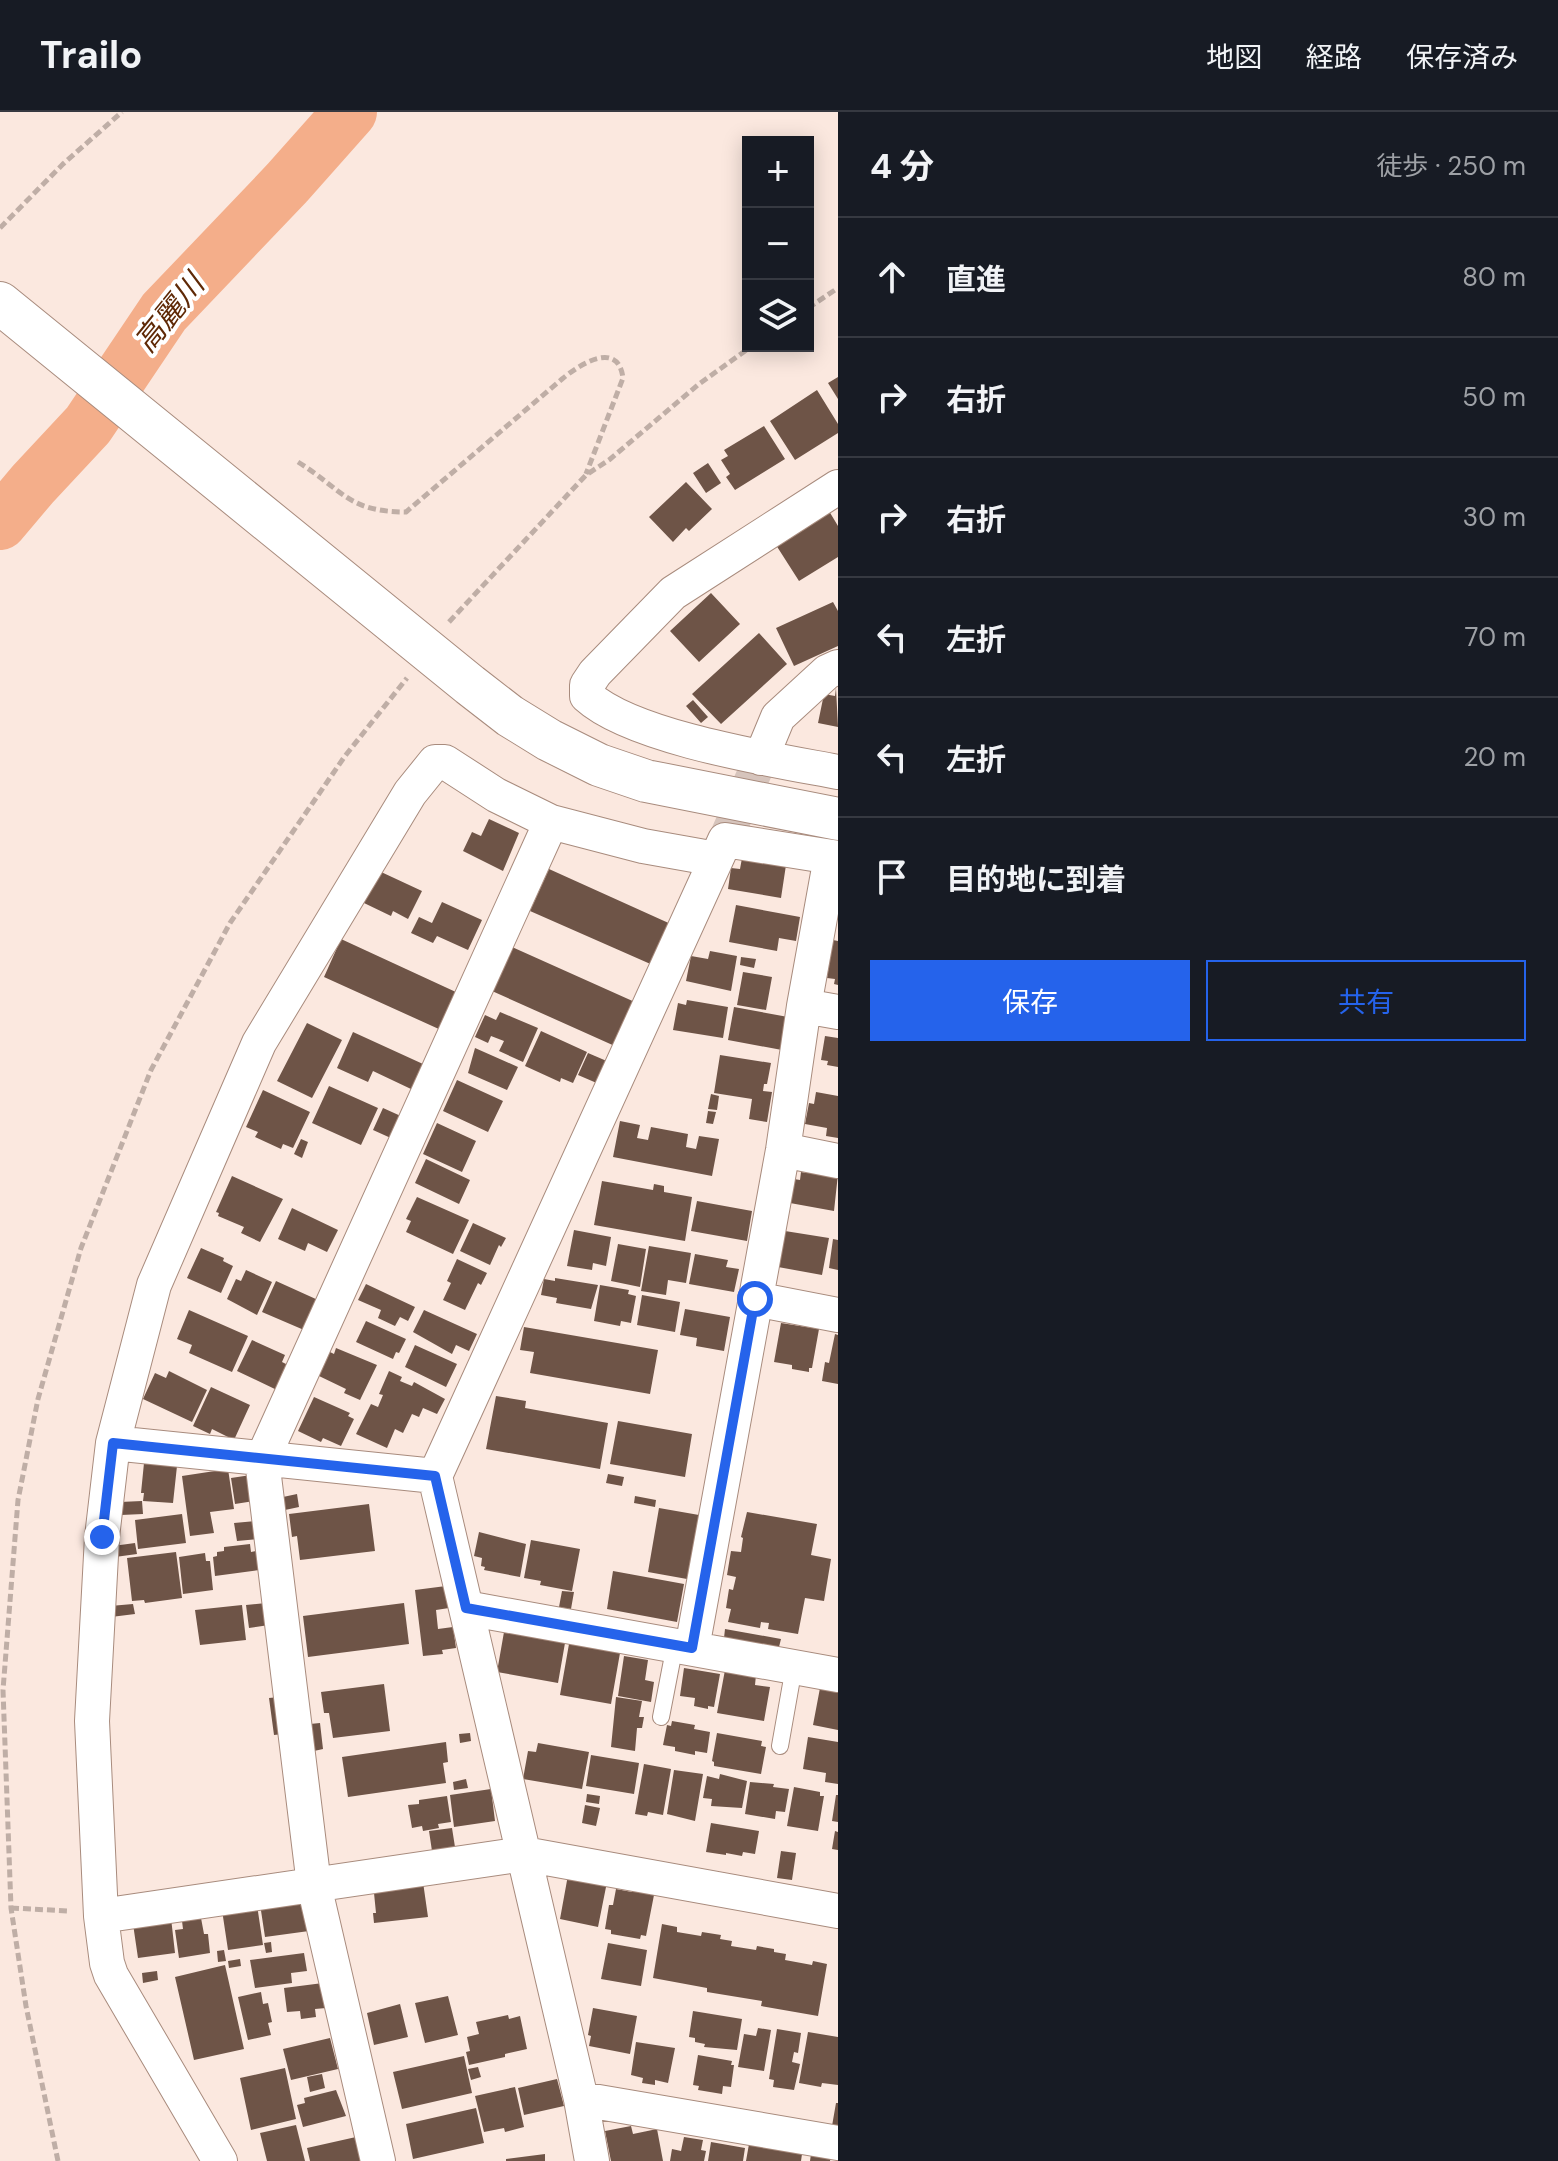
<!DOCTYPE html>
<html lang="ja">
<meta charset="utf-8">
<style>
body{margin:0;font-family:"DM Sans","Noto Sans JP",sans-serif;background:#20242c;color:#f1f3f6}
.controls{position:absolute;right:24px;top:24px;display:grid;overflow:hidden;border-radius:0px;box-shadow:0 4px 20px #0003}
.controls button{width:72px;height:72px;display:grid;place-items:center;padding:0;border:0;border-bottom:2px solid #363941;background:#171b24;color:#f1f3f6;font:40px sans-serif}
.stop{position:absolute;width:24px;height:24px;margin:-18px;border:6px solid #2563eb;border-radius:50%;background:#fff}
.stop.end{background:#2563eb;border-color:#fff;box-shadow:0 2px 8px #0008}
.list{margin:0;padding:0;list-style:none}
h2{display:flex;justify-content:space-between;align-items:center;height:104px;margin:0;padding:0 32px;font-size:34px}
h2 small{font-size:26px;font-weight:400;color:#9ea1a6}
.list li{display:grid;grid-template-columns:52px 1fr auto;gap:24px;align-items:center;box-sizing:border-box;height:120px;padding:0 32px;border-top:2px solid #363941}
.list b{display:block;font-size:30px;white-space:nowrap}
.list em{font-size:26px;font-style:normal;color:#9ea1a6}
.actions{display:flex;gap:16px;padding:24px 32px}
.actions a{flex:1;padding:18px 0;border:2px solid #2563eb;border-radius:0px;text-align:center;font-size:28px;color:#2563eb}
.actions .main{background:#2563eb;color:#fff}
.icon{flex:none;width:44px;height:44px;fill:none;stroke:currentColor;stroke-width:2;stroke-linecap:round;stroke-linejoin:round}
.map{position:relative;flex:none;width:838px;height:2049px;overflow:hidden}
header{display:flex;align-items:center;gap:48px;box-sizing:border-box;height:112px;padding:0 40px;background:#171b24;border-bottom:2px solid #363941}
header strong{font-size:38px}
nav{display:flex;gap:44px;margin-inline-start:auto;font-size:28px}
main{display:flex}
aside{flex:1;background:#171b24}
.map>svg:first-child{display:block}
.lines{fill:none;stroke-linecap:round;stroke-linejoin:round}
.river{stroke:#f4ae8a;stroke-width:54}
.building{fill:#6e5447}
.minor-tunnel{stroke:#d6c4bc;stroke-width:34;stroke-dasharray:34 17;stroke-linecap:butt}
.service-casing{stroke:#a88b7d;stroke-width:18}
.minor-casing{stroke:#a88b7d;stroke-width:36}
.tertiary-casing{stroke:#a88b7d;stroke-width:44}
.path{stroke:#bfaea6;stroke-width:5;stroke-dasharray:8 4;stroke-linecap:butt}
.service{stroke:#fff;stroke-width:16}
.minor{stroke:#fff;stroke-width:34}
.tertiary{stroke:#fff;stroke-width:42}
.route{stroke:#2563eb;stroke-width:10}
.labels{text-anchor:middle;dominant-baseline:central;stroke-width:8;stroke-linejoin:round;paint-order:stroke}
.water-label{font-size:30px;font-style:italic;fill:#5f2906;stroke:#fff}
</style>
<header>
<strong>Trailo</strong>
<nav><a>地図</a><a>経路</a><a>保存済み</a></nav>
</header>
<main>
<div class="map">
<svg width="838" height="2049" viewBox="0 0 838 2049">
<rect width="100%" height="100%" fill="#fbe8df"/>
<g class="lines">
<path class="river" d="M0,411l33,-39 55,-59 76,-113 123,-129 63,-71"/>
</g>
<path class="building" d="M838,265v22l-10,-16z
M817,278l21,34v9l-43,27 -25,-39z
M764,314l21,33 -50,31 -9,-13 4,-3 -9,-14 7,-4 -4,-6z
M708,351l13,20 -15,10 -13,-20z
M686,370l26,27 -23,22 -3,-3 -13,14 -24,-25z
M829,399l9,15v31l-39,24 -23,-36z
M711,481l29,31 -41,38 -29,-31z
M833,490l5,9v35l-44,20 -18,-38z
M759,521l28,31 -66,60 -29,-30z
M836,576l2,39 -20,-4 6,-29 11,2z
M693,588l15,17 -7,6 -15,-17z
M489,707l30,14 -16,38 -40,-20 9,-19 9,4z
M742,746l44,7 -5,33 -53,-9 3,-21 9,1z
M549,757l124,56 -18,41 -125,-55z
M379,759l43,20 -14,28 -15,-8 -2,5 -27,-13z
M442,790l40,18 -14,30 -31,-14 -4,7 -22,-10 8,-16 13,6z
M736,793l64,12 -4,24 -17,-3 -2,13 -48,-9z
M341,827l117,54 -17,37 -117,-53z
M833,828l5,1v44l-4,-1 1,-5 -8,-1z
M512,835l125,56 -20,44 -125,-56z
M710,839l27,5 -6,35 -45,-10 5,-25 17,3z
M741,845l15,2 -2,9 -14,-3z
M743,860l29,5 -6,33 -29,-5z
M687,888l41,7 -5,31 -50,-8 5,-27 8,2z
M734,895l54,10 -6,33 -54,-10z
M500,900l38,16 -15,34 -24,-11 5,-10 -13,-5 -3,7 -13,-6 10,-22 11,5z
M307,911l35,17 -30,58 -35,-17z
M541,919l46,21 -14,31 -12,-5 -1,4 -35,-16z
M353,920l70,32 -12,25 -38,-18 -5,11 -31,-14z
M825,924l13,2v29l-11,-2 1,-4 -7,-1z
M475,936l43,19 -11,23 -39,-17z
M588,941l21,9 -10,22 -21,-9z
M720,943l51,8 -4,21h-3l-1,7 9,1 -5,30 -18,-3 3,-20 -38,-6z
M457,968l46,21 -15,31 -45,-21z
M329,974l49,22 -17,37 -49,-22z
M263,978l47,22 -17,36 -10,-4 -2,5 -26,-12 3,-5 -12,-5z
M816,980l22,4v42l-12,-2 1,-8 -22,-4 4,-21 5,1z
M711,982l8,2 -2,14 -9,-1z
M383,996l20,9 -10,22 -20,-9z
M708,999l8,1 -3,12 -7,-1z
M620,1009l20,4 -3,13 11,2 3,-13 37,7 -2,13 10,2 3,-13 20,3 -7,37 -99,-19z
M437,1011l39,18 -14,31 -39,-18z
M301,1027l7,3 -6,16 -8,-4z
M426,1047l44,21 -11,24 -44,-21z
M808,1056l30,6 -4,37 -44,-8 4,-24 6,1 1,-8 6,1z
M232,1064l51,23 -23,43 -19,-9 3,-6 -26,-11 1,-3 -3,-1z
M602,1069l51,9 1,-6 10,2v6l28,5 -7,44 -91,-16z
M417,1085l52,23 -16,34 -47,-22 5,-11 -5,-2z
M697,1089l55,10 -5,30 -56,-10z
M292,1096l46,22 -11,22 -19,-9 -3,8 -27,-12z
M473,1111l33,15 -5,9 -2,-2 -9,20 -30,-14z
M574,1118l37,7 -5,29 -13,-3 -1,7 -25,-4z
M785,1119l44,7 -7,37 -44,-8z
M833,1127l5,1v30l-9,-2z
M618,1132l28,5 -6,38 -29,-6z
M649,1134l42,7 -5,30 -18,-3 -2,15 -25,-4z
M201,1136l23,10 -1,3 10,5 -12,27 -34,-15z
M695,1142l33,6 -2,7 13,2 -5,23 -45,-8z
M457,1147l30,14 -6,12 -3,-2 -13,27 -22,-10 8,-17 -4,-2z
M246,1158l26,12 -15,33 -30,-16 9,-20 5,2z
M555,1166l43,7 -7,24 -35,-6 1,-5 -16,-3 3,-16 11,2z
M276,1169l42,19 -14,30 -42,-18z
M366,1172l49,23 -7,14 -8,-4 -5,9 -17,-8 3,-8 -23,-10z
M600,1173l29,5 -1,4 8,2 -5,27 -10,-2 -1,5 -26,-5z
M642,1183l38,7 -5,30 -38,-7z
M685,1197l45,8 -6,34 -28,-5 1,-8 -17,-3z
M189,1198l59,26 -16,36 -43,-19 3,-8 -15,-6z
M424,1198l53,24 -8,17 -13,-6 -4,9 -39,-22z
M366,1209l40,18 -7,14 -3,-1 -3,7 -37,-17z
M781,1211l38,6 -7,39h-3v4l-17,-3v-4l-18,-3z
M524,1215l134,23 -8,44 -120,-21 4,-21 -14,-2z
M835,1222l3,1v49l-16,-3 3,-19 4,1z
M252,1228l33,15 -3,7 8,4 -11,25 -42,-20z
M415,1233l42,19 -11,23 -41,-20z
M336,1236l41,17 -17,35 -16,-7 2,-4 -27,-13 11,-24 4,2z
M169,1259l38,19 -15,32 -49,-23 12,-26 11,5z
M389,1259l13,6 -2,4 12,5 2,-4 31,17 -8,15 -14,-6 -4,9 -7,-3 -9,19 -8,-4 -8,19 -31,-14 15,-30 7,3 5,-12 -4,-1z
M211,1275l39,18 -16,35 -22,-11 -2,5 -17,-8z
M496,1284l30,5 -1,7 83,15 -8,46 -114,-20z
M314,1285l36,16 -2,3 6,3 -13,27 -18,-8 -2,4 -23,-11z
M618,1309l74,13 -7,43 -75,-13z
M144,1351l33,3 -4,37 -30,-2 1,-8h-3z
M228,1357l6,40 -24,3 4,21 -24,3 -8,-60z
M608,1362l16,3 -2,9 -16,-3z
M251,1363l3,26 -19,3 -4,-26z
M297,1382l2,13 -14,3 -2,-13z
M635,1384l21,4 -1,7 -21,-4z
M142,1389l1,13 -22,1 -1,-13z
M369,1392l6,47 -75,9 -3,-24 -5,1 -3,-23z
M659,1396l40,7 -12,64 -39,-7z
M747,1400l70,12 -6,31 20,4 -7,42 -19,-3 -7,36 -30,-5 1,-6 -8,-1 -1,6 -32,-6 3,-13 -5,-1 3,-19 4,1 3,-13 -9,-2 4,-24 10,1 2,-14 -2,-1z
M182,1402l4,29 -48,6 -3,-29z
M256,1409l2,18 -21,2 -3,-18z
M479,1420l47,12 -6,33 -36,-7 1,-3 -4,-1 1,-8 -8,-2z
M531,1428l49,9 -8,42 -32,-6 1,-4 -17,-3z
M135,1431l2,11 -22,3 -2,-11z
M250,1432l1,8 5,-1 3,19 -44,6 -2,-19 4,-1v-4l7,-1v-4z
M176,1440l6,46 -37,5 -1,-3 -12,1 -5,-43z
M205,1441l1,8h4l3,29 -30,4 -4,-37z
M613,1459l71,13 -7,38 -70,-13z
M446,1474l3,22 -13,2 2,19 15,-2 3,21 -14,2 1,4 -20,2 -8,-66z
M562,1479l12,1 -3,17 -12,-2z
M266,1491l3,22 -20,3 -3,-23z
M404,1491l5,41 -101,13 -5,-41z
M133,1492l2,10 -24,3 -1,-11z
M242,1493l4,35 -46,5 -5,-35z
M725,1517l56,10 -2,8 -55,-9z
M504,1520l61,11 -7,40 -61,-11z
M569,1532l51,9 -9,51 -51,-9z
M624,1544l24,4 -3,20 9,2 -3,20 -33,-6z
M684,1556l36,6 -6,33 -6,-1v3l-14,-3 1,-8 -15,-2z
M725,1558l31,5 -1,10 15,2 -6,34 -47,-8z
M384,1572l6,47 -57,7 -4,-25h-5l-3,-21z
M820,1576l18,3v39l-25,-5z
M279,1585l4,37 -9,1 -5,-37z
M616,1585l26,4 -3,16h5l-2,11h-5l-2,23 -24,-4z
M672,1609l23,4 -1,4 16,3 -3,21 -12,-2v4l-20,-4v-4l-12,-2 4,-20 4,1z
M320,1611l3,26 -9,2 -4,-27z
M470,1621l1,8 -11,2 -1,-9z
M717,1621l45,8 -1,5 5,1 -5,27 -47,-8v-4l-2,-1z
M808,1625l30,5v42l-13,-2 1,-9 -23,-4z
M446,1630l2,20 -5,1 3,20 -98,14 -6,-40z
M538,1631l51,9 -7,37 -59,-10 5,-28 8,1z
M591,1643l48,8 -5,31 -48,-8z
M644,1652l27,5 -8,46 -15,-3 -1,4 -12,-2z
M674,1658l29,4 -8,47 -28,-7z
M720,1662l27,7 -5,27 -31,-2 1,-7 -9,-1 4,-22 12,3z
M466,1667l2,9 -14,2 -1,-8z
M750,1670l24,2 -1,3 16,2 -4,23 -9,-1 -1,8 -30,-5z
M794,1675l26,5v4h4l-6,35 -31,-5z
M491,1677l4,32 -41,6 -4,-32z
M587,1682l13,2 -1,8 -13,-2z
M836,1683h2v27l-6,-1z
M447,1684l4,26 -13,2 1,4 -16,3 -1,-5 -10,2 -4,-23 11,-1v-4z
M585,1693l15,3 -4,18 -14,-3z
M711,1711l48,8 -4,23 -12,-2 -1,4 -16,-3v2l-20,-3z
M452,1716l3,19 -23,4 -3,-20z
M835,1719l3,1v18l-6,-1z
M781,1739l15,2 -4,27 -15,-2z
M568,1763l39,7 -9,45 -38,-8z
M423,1770l5,35 -54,6 -1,-10h3l-2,-20 15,-2v-5z
M633,1774l18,4v5h3l-8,41 -5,-1 -1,4 -29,-5v-4l-6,-1 4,-24h4l3,-16 16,3z
M296,1787l1,6 8,-1 4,27 -44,6 -5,-33z
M257,1793l6,40 -35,5 -6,-40z
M171,1806l4,35 -37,5 -5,-34z
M201,1806l3,16h4l2,19 -31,5 -4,-28 8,-1 -1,-8z
M662,1812l15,3v5l24,4 1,-4 19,3 -1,4 12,2 -1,5 25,4 1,-4 17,3v3l12,2 -1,6 27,5 1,-4 14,3 -9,52 -57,-10 1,-5 -55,-9v-4l-54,-10z
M271,1830l1,10 -6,1 -2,-10z
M608,1831l39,7 -6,36 -40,-7z
M224,1838l2,11 -8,1 -1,-11z
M304,1841l3,18 -16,2 1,10 -37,5 -5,-28z
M240,1847l1,7 -12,2 -1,-7z
M225,1853l19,84 -50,11 -19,-83z
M157,1859l1,9 -15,3 -1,-10z
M323,1871l3,25 -11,1 1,8 -15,2 -1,-8 -13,1 -3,-24z
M261,1880l2,12 5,-1 4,19 -4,1 3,12 -23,5 -10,-43z
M448,1884l10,39 -33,8 -10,-40z
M400,1892l8,33 -34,8 -7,-32z
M593,1896l44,8 -7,38 -41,-8 2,-10 -3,-1z
M693,1899l49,8 -5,31 -33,-3 1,-3 -10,-2v-4l-6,-1z
M508,1903l1,4 11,-3 7,33 -22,5v3l-36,8 -3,-13 4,-1 -3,-14 12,-3 -3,-12z
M758,1916l13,2 -7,41 -26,-4 6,-33 12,2z
M777,1917l24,4 -3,20 -4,-1 -2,10 8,2 -6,26 -21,-3 1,-7 -5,-1z
M808,1920l30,5v48l-16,-2 -1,4 -22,-4z
M330,1926l8,31 -47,11 -8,-31z
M636,1930l39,6 -7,35 -13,-3v5l-13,-2 1,-5 -12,-3z
M698,1943l34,6 -1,4h3l-3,22 -8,-1 -1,8 -24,-4 1,-4 -6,-1z
M464,1944l8,37 -70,16 -9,-37z
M478,1955l3,10 -10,3 -3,-11z
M285,1956l11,51 -45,11 -11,-52z
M322,1962l3,14 -15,4 -3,-15z
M557,1967l7,27 -40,9 -6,-27z
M515,1975l9,40 -19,5 -1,-4 -20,4 -9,-36z
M336,1978l10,26 -43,11 -6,-22 8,-2 -1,-5z
M836,1991h2v24l-6,-1z
M476,1996l8,35 -71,16 -7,-35z
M296,2013l9,36h-38l-7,-28z
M631,2014l2,8 24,-5 6,32h-52l-6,-30z
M356,2025l5,24h-51l-3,-13z
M684,2025l19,3 -2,10 5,1 -2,10h-34l2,-12 9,2z
M711,2030l34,6 -2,13h-35z
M749,2032l53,10 -1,7h-55z
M545,2042v7h-39v-2z
M811,2042l20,3 -1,4h-20z"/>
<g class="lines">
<path class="minor-tunnel" d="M725,728l36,-82"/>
<defs>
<path id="service" d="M661,1605l14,-72
M780,1634l14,-79"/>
<path id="minor" d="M838,375l-165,106 -78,80 -8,12v11c46,42 188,64 251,76
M761,646l17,-41 49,-45 11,-5
M804,894l34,6
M783,1038l55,11
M755,1187l83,16
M113,1331l322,33
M466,1496l372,67
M692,1536l91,-498 21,-144 27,-149
M101,1804l423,-62 314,57
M581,1987l257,44
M220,2049l-109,-186 -4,-12 -6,-47 -9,-195 10,-184 11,-94 41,-158 105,-242 151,-250 25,-31h10l51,33 55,27
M378,2049l-64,-276 -52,-425 289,-638 92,24 73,13
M592,2049l-11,-62 -146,-623 290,-636 113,18"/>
<path id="tertiary" d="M0,191l470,382 40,31 39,24 50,25 47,16 192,38"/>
</defs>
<use href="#service" class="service-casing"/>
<use href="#minor" class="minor-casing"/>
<use href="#tertiary" class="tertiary-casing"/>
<path class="path" d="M0,116l63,-64 59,-52
M808,196l30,-20
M298,350c45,28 50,50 108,50l156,-133c17,-14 56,-40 61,-1l-37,96
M449,510l137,-147 23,-15 90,-76 53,-38
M11,1796l58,3
M58,2049l-32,-155 -15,-98 -8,-218 15,-190 20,-101 43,-151 70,-178 79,-147 115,-167 62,-78"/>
<use href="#service" class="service"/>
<use href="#minor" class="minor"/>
<use href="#tertiary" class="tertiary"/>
</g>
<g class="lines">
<path class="route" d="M102,1425l11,-94 322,33 31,132 226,40 63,-349"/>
</g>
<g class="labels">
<g class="water-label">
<text transform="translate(169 201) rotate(-51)">高麗川</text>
</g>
</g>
</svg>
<div class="controls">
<button>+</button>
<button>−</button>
<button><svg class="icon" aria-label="layers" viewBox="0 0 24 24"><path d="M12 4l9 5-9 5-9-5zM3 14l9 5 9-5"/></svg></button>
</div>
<div class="stop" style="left:755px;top:1187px"></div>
<div class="stop end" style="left:102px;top:1425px"></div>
</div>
<aside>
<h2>4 分<small>徒歩 · 250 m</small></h2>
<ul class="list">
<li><svg class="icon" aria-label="ahead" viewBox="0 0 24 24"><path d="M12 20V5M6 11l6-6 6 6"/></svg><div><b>直進</b></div><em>80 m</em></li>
<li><svg class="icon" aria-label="right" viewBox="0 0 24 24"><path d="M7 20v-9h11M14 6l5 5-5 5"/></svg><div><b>右折</b></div><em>50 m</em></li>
<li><svg class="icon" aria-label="right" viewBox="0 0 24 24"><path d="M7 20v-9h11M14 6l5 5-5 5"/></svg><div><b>右折</b></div><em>30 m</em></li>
<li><svg class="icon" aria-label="left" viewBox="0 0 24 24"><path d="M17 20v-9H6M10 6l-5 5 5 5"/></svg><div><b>左折</b></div><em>70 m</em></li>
<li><svg class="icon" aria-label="left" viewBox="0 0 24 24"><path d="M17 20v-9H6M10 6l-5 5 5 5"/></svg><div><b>左折</b></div><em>20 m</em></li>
<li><svg class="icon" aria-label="arrive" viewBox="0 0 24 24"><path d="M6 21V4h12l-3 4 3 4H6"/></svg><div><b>目的地に到着</b></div></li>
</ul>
<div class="actions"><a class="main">保存</a><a>共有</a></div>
</aside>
</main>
